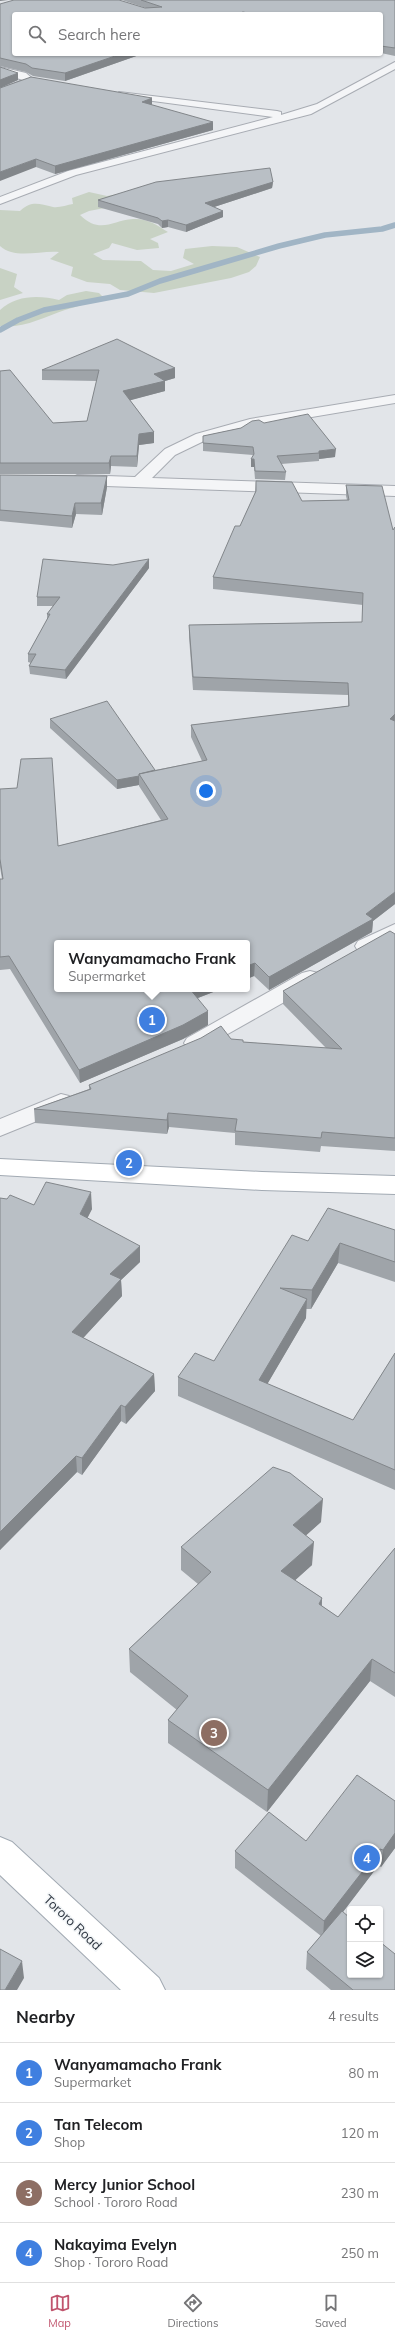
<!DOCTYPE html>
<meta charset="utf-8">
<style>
body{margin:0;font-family:Mulish,sans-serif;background:#f2f2f2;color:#202124}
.controls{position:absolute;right:12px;bottom:12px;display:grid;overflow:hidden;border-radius:4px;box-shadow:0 1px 3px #0004}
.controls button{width:36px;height:36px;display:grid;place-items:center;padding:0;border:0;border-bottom:1px solid #e0e0e0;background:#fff;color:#202124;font:20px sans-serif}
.you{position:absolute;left:206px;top:791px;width:14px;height:14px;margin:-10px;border:3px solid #fff;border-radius:50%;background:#1a73e8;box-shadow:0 0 0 6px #1a73e833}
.badge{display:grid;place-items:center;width:26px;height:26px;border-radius:50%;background:#c0546d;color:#fff;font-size:13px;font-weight:700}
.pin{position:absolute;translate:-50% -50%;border:2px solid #fff;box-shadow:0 1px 4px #0006}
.popup{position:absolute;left:54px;top:940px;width:196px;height:52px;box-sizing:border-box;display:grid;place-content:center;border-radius:4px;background:#fff;filter:drop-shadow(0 1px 3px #0005);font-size:13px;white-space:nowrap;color:#757577}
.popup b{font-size:15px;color:#202124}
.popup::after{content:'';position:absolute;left:50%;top:100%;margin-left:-8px;border:8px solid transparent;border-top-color:#fff}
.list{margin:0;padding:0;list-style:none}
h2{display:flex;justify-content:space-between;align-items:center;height:52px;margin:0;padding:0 16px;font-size:17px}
h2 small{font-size:13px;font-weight:400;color:#757577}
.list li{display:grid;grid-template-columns:26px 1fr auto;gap:12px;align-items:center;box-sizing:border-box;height:60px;padding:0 16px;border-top:1px solid #e0e0e0}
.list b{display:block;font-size:15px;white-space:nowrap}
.list p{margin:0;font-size:13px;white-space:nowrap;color:#757577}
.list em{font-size:13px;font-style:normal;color:#757577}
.icon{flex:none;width:22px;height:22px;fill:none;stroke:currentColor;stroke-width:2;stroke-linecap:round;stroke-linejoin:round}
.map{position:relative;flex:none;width:395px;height:1990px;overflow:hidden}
.search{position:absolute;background:#fff;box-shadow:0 1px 3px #0004;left:12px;right:12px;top:12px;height:44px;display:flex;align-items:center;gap:10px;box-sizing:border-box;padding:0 14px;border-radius:4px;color:#757577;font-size:15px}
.sheet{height:292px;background:#fff}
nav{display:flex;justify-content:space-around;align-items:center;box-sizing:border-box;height:56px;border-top:1px solid #e0e0e0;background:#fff;font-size:11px;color:#757577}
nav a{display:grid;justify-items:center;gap:2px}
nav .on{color:#c0546d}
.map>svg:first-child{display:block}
.green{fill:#c8d2c4}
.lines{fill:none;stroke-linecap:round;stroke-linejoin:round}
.stream{stroke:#a1b5c5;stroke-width:5.5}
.minor-casing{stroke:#a8acb3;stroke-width:2}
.major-casing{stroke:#a2aab3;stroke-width:2}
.minor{fill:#f4f5f7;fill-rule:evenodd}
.major{fill:#fff;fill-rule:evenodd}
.wall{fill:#9fa4a9}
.shaded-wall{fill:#82868a}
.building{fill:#b9bfc5;stroke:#82868a}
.labels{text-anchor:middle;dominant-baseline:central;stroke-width:3;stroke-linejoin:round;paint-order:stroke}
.near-street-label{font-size:13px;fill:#2c343f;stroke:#f1f4f6}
</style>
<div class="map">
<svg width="395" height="1990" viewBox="0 0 395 1990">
<rect width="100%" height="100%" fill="#e2e5e9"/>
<path class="green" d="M89,192l18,4 16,-3 -13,14 -21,4 -9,4c21,20 32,5 53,4 14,-1 24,6 35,13l-18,7 8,4 1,5 -22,2 -25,-7 -3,5 -16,6 10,6 38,1 12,9 18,1 23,-7 -11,-6 2,-9 27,-3 25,1 23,10 -4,9 -7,6 -18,6 -77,15 -34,-3 -10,-6 -23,-2 -16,-6 2,-9 -23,-8 9,-7c-18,-2 -44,8 -59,-6v-36l20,1c12,-11 19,-7 33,-4 6,1 14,-2 20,-3l-1,-6z
M0,268l17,6 -3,13 9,6 -23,7z
M86,291l13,2 4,4c-13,6 -25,9 -38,13 -21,7 -42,19 -65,16v-16c16,-15 39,-15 59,-10l8,-5z"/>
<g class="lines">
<path class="stream" d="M0,330l18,-10 26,-10 84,-16 32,-13 119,-35 46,-11 57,-6 13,-4"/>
<defs>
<path id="minor" d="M395,62v7l-84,45 -235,61 -76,29v-7l68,-26 205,-54 -150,-20 -4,-1v-4l158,19 4,1v3l36,-11z
M0,67l26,6 8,7 -5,5 -29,10v-6l23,-9 -23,-7z
M395,395v8l-143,24 -46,13 -31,15 -23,23 243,8v10l-318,-11 -8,-5 8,-5 58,2 30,-28 31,-15 54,-15z
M395,924v15l-21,12 -8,2 -8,-2 -3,-5 3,-5z
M310,971l8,2 3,5 -3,5 -115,65 -8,2 -8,-2 -3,-5 3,-5 115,-65z
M61,1094l8,2 4,6 -4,6 -69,28v-17z"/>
<path id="major" d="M0,1159l262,13 133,4v18l-133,-4 -262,-15z
M0,1837l12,5 147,136 6,12h-44l-121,-115z"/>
</defs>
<use href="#minor" class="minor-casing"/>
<use href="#major" class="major-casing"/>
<use href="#minor" class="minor"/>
<use href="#major" class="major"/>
</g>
<path class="wall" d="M122,0h273v56l-14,-3v-39h-367v40h128l-77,27 -32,-5 -7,-4 -26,-6v1l18,13 -18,8v-84l146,4z
M0,88l152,17 61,25 -158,44 -19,-7z
M273,182l-1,6 -58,19 9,10 -37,15 -18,-5 -6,1 -4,-4 -60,-17v-7z
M175,368v10l-10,3v10l-35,9 24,32v11l-15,2 -2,22 -26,-1 -1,8h-110v-103l53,52 34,-2 10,-40 -55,-1v-10z
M264,423l71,34 -16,2v2l-38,3 5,8 -1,8 -30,-1 -1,-12h-3l2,-12 -50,-4v-15z
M0,475l107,1v11l-5,28 -26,-1 -4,14 -72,-7z
M256,481l46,20 45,-1 -1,-4v-11l36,1 13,418 -22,17 -1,11 -103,58 -15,-14 -56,22 10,27 -25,14 -103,44 -70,-114 -10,1v-91h2l-2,-12v-78l58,57 103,-26 -22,-34v-1l-22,4 -67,-61v-9l105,51 47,-9 -11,-24v-12l157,-19v-11l-155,-5 -4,-53v-12l173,-3 1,-17 -150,-16v-12l27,-51 15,-33z
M149,568l-83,111 -36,-5 -1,-8 2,-3 -3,-1v-8l19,-34v-6l6,-8h-16v-9z
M395,934v217l-74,-5 -1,6 -85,-7v-12l-66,-6 -2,7 -132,-11 -1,-14 55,-20v-4l142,-46 12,3 83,6 -43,-44v-13z
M0,1198l34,7 58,4 -5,9 53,44 -19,18 1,16 -39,42 71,36 1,17 -29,33 -5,-3 -39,54 -5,-3 -77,78z
M395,1230v52l-57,-19 -27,46h-5v9l-39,66 86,36 42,-67v137l-217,-94v-19l36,-16 94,-120z
M321,1522l-15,13 6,30 -17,15 27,18v8l16,11 57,-69v149l-25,-16 -103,131 -99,-69v-23l9,-10 -47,-38 -1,-23 69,-65 -17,-14v-23z
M395,1801v47l-14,19 -3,-1 -35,46 52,78h-64l-25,-21 1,-17 14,-16 -86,-68v-17l71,-10z"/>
<path class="shaded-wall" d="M0,0h8l-8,1z
M243,12v2h-6z
M121,54h21l-77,27v-8z
M18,73v7l-18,8v-8z
M152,98v8l-10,-4z
M213,122v8l-158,44v-8z
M36,159v8l-36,14v-9z
M273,182l-1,6 -67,22v-7z
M223,211v6l-37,15v-7z
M168,220v7l-6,1v-7z
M175,368v10l-10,3v10l-41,11 -1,-11 31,-17z
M154,432v11l-15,2 -2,22v-11l2,-22z
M336,449l-1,8 -16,2v2v-10z
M111,456v10l-1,8 -1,-11z
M251,459h3v8h-3z
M107,476v11l-5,28 -1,-12z
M75,503l1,11 -4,14v-12z
M149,559v9l-83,111 -1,-9z
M395,714v11l-5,-6z
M139,776v9l-22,4v-9z
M395,892v12l-22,17 -1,11 -103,58v-13l97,-63z
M255,963l-1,13 -7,3v-13z
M190,989h31l-31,12z
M208,1011v14l-25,14 -103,44 -1,-13z
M168,1113l1,14 -2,7v-14z
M91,1192l1,17 -11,22 -1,-17z
M340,1243l-2,20 -27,46 1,-19z
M140,1246v16l-19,18 1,16 -49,53 -1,-17 38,-58z
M307,1299l-1,19 -48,82 1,-20z
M154,1374l1,17 -29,33 -1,-17z
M121,1405v16l-39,54v-17z
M76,1456l1,16 -77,78v-18z
M323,1499l-2,23 -29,26 1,-23z
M314,1542l-2,23 -32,29 1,-23z
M322,1598l-1,22 -2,-16z
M372,1659l-2,22 -103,131 1,-22z
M395,1833v15l-14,19 2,-17z
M380,1849l-2,17 -55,72 1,-17z
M22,1961l2,17 -7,12h-12z"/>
<path class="building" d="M14,0h105l26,8 17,-1 -21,-7h254v48l-14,-2v-32h-129l-9,-2 -6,2h-223v40h107l-56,19 -33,-5 -6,-4 -26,-6v-54z
M0,67l18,6 -18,7z
M31,77l121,21 -10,4 71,20 -158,44 -19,-7 -36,13v-84z
M270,168l3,14 -68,21 18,8 -37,14 -18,-5 -6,1 -4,-3 -60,-18 58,-18z
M117,339l58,29 -21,6 11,7 -42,10 31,41 -15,2 -2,22h-26l-2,7h-109v-92l10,-1 43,53 34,-2 12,-51h-57z
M308,414l28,35 -17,2v2l-42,3 9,16 -31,-1 -1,-12h-3l3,-5 -1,-7 -50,-4v-7l38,-8 11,-7 7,-1 5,3z
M0,475l107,1 -6,27h-26l-3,13 -72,-6z
M256,481l36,1 10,19 47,-1 -3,-15 36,1 11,44 2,-3v187l-5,5 5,2v171l-29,22 7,5 -104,58 -14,-14 -8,3v-23h-190v46h133l18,22 -25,14 -104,45 -70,-114 -9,1v-78h3l-3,-20v-70l17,-1 4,-29 31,-1 6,88 110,-27 -29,-45 68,-14 -16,-35 158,-19 -1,-23 -155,-6 -4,-52 173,-3 1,-29 -150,-16 22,-51h5l16,-35z
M43,559l70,6 36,-6 -84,111 -36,-4 7,-12h-8l22,-40h-3l13,-17h-23z
M107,701l48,69 -16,4v2l-22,4 -67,-61z
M390,931l5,3v204l-73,-6 -1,6 -86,-7 2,-12 -69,-6 -1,7 -133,-11 57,-20 -2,-4 112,-47 20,-12 10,13 12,1v2l99,7 -59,-58z
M46,1182l45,10 -11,22 60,32 -30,28 11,5 -49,53 82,42 -29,33 -4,-2 -39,53 -6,-2 -76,76v-334l7,1 3,-4 24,10z
M328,1208l67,22v32l-55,-19 -28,47 -32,-2 27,11 -48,81 94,40 42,-67v117l-217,-93 17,-24 19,8 78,-126 16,6z
M273,1467l17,6 33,26 -30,26 21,17 -33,29 41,27 -3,6 19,13 57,-69v125l-23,-14 -104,131 -100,-70 20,-24 -59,-47 82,-77 -30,-25z
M357,1775l38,26v32l-12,17 -3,-1 -56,72 -89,-70 34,-39 37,29z
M342,1911l8,7v57h30v-33l15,12v36h-42l-46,-38z
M0,1949l22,12 -17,29h-5z"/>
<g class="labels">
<g class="near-street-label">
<text transform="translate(73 1922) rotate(43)">Tororo Road</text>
</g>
</g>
</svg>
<div class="controls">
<button><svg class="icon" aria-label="locate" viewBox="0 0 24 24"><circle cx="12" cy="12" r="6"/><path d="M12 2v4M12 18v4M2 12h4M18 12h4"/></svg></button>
<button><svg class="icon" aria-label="layers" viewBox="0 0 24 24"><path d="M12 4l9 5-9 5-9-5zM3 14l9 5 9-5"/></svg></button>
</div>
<div class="you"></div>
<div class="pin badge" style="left:152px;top:1020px;background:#3f7fe0">1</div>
<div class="popup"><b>Wanyamamacho Frank</b>Supermarket</div>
<div class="pin badge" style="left:129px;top:1163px;background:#3f7fe0">2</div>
<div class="pin badge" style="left:214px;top:1733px;background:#8d6e63">3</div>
<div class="pin badge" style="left:367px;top:1858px;background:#3f7fe0">4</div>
<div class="search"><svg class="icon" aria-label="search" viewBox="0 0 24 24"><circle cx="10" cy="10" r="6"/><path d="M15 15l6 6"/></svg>Search here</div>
</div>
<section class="sheet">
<h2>Nearby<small>4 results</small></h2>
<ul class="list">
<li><span class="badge" style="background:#3f7fe0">1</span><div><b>Wanyamamacho Frank</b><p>Supermarket</p></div><em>80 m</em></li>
<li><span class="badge" style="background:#3f7fe0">2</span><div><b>Tan Telecom</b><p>Shop</p></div><em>120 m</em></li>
<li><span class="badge" style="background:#8d6e63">3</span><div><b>Mercy Junior School</b><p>School · Tororo Road</p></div><em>230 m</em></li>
<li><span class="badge" style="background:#3f7fe0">4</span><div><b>Nakayima Evelyn</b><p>Shop · Tororo Road</p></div><em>250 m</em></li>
</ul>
</section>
<nav>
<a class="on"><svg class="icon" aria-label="map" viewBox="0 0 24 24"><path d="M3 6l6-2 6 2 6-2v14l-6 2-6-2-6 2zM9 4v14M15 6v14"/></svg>Map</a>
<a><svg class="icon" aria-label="directions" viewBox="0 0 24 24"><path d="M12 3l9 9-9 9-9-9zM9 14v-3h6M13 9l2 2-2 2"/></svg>Directions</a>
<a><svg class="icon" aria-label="saved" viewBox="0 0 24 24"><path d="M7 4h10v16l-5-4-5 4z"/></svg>Saved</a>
</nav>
